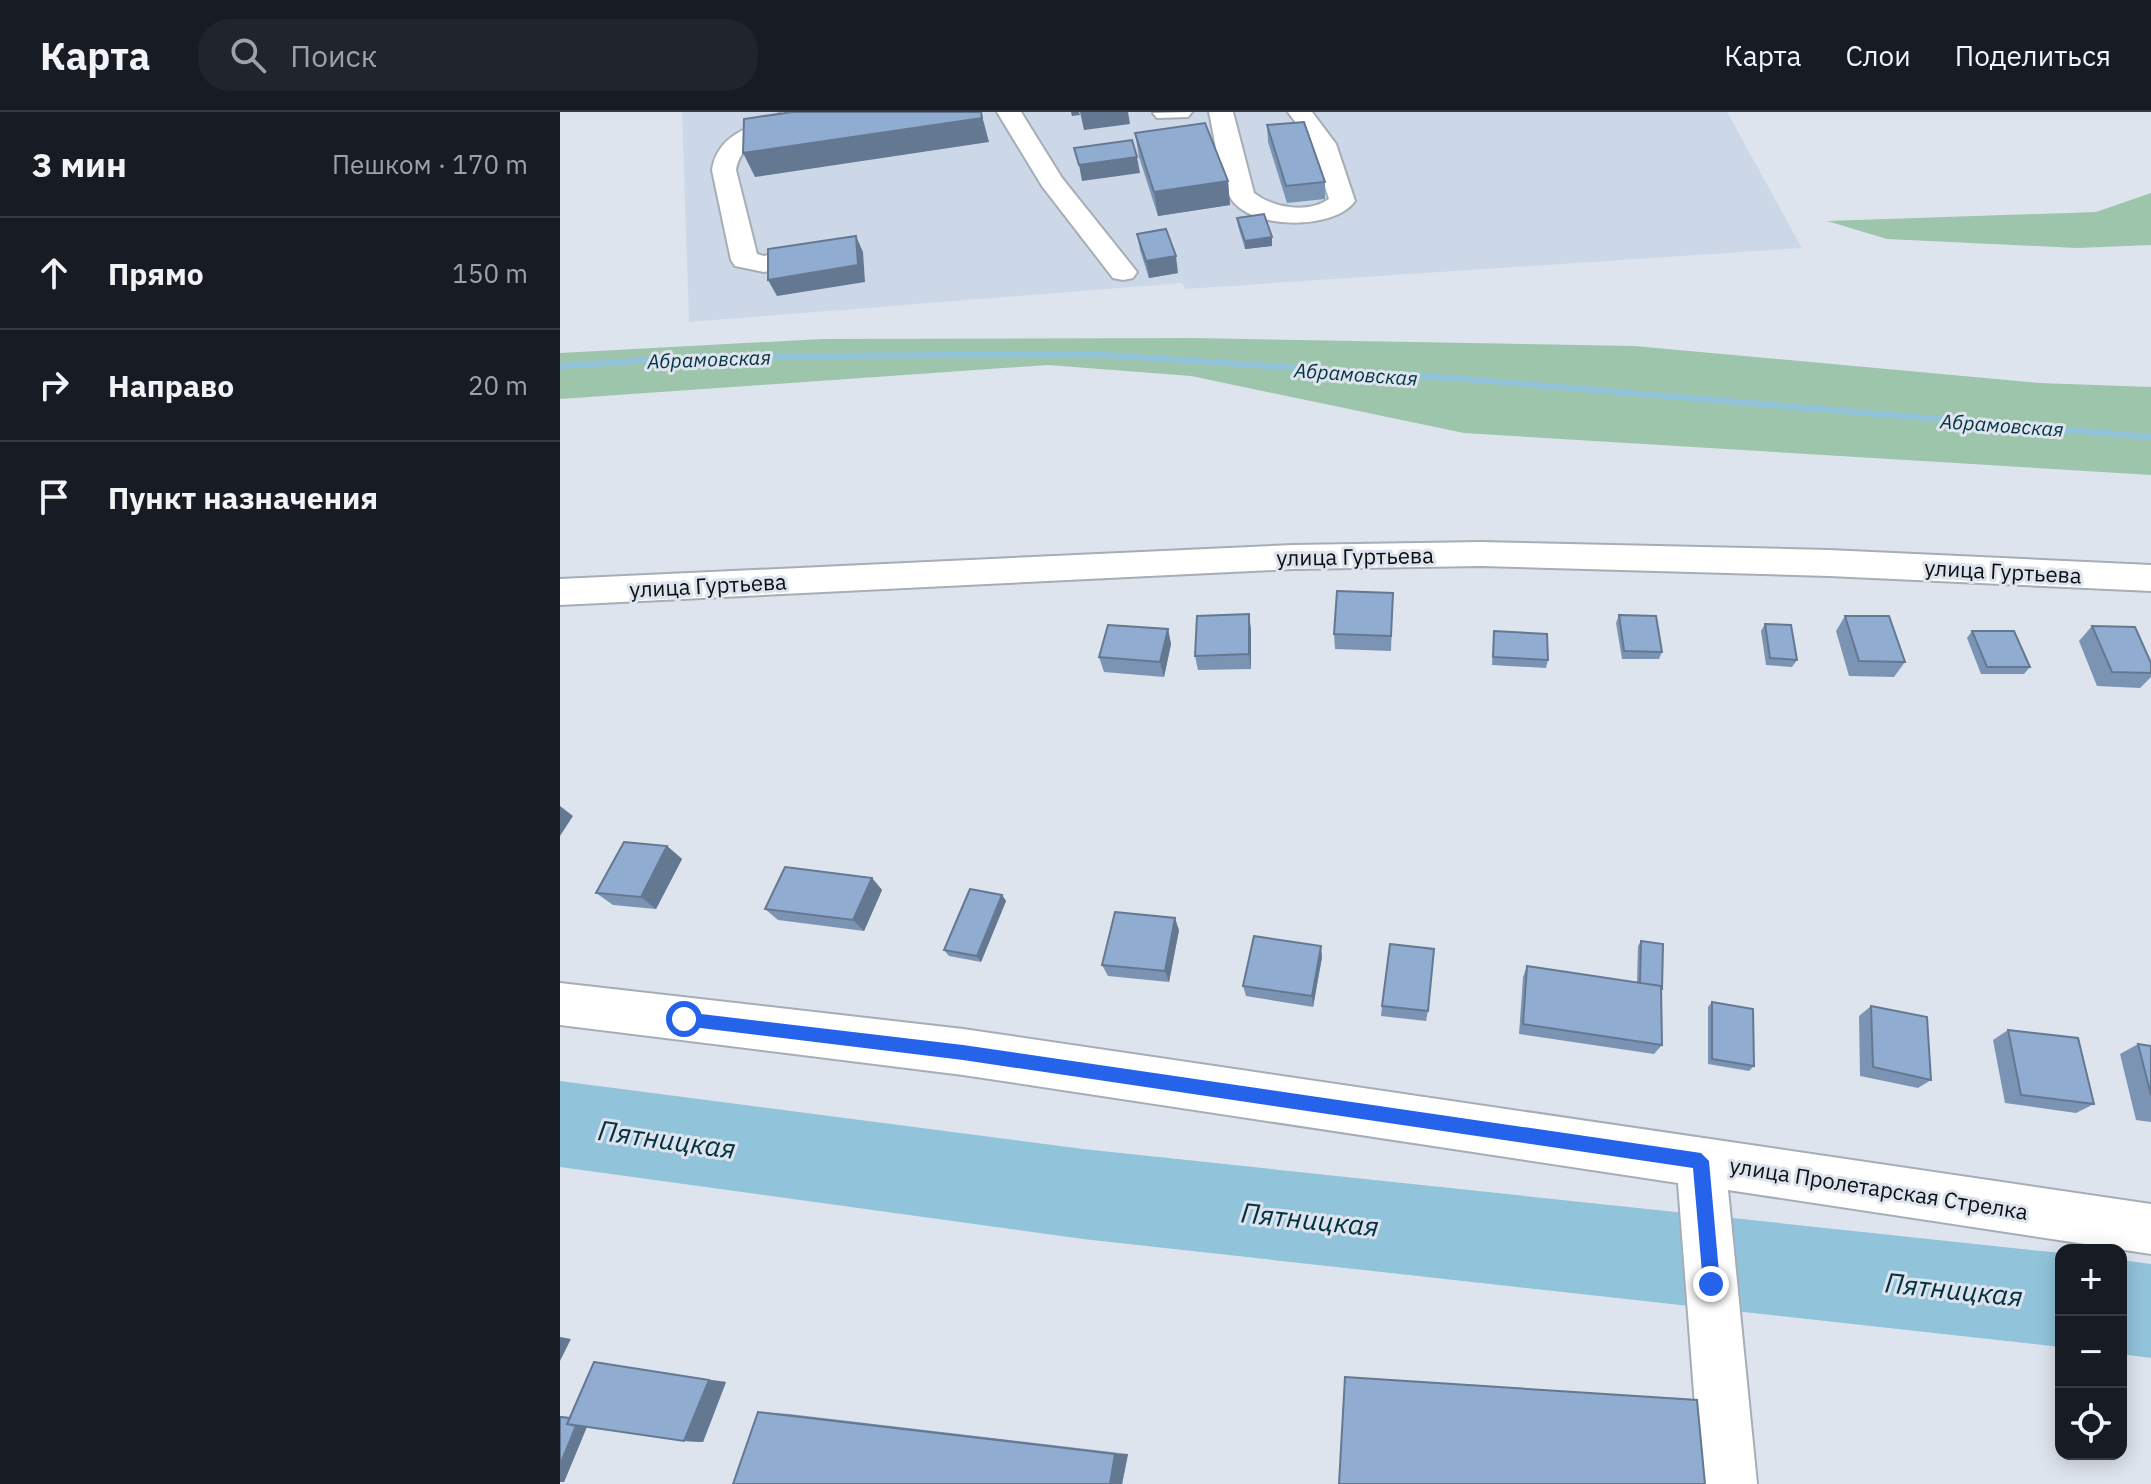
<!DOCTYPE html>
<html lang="ru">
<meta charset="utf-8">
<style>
body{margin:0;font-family:"IBM Plex Sans",sans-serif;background:#20242c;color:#f1f3f6}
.controls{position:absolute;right:24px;bottom:24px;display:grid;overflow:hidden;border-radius:16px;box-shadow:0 4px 20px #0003}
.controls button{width:72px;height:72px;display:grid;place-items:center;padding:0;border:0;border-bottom:2px solid #363941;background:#171b24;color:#f1f3f6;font:40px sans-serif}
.stop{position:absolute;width:24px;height:24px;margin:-18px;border:6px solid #2563eb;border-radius:50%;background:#fff}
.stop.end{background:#2563eb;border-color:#fff;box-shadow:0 2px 8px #0008}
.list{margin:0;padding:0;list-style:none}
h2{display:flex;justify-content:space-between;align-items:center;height:104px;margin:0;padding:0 32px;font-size:34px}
h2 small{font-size:26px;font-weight:400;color:#9ea1a6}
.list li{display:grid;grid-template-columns:52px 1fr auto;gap:24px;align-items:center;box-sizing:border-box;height:112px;padding:0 32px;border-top:2px solid #363941}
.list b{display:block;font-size:30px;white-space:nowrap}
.list em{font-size:26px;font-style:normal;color:#9ea1a6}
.icon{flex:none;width:44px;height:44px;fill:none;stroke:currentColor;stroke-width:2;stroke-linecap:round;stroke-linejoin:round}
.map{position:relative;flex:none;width:1591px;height:1372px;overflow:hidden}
header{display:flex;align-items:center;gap:48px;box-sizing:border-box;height:112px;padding:0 40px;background:#171b24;border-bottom:2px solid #363941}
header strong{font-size:38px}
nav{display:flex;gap:44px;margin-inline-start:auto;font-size:28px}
.search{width:560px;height:72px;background:#20242c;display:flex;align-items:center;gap:20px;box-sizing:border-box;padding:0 28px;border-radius:32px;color:#9ea1a6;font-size:30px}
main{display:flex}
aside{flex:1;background:#171b24}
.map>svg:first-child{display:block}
.built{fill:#ccd8e7}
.green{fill:#9dc5ab}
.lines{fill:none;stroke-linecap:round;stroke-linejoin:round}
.stream{fill:#91c4db;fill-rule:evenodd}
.river{fill:#91c4db;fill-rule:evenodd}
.minor-casing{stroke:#a6adb5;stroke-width:4}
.minor{fill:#fff;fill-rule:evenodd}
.wall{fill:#7c94b4}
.shaded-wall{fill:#657892}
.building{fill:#90acd1;stroke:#657892;stroke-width:2}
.route{fill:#2563eb}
.labels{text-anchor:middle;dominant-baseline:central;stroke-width:6;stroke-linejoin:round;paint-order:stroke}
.far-water-label{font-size:20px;font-style:italic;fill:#023242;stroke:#dde4ed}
.street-label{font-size:22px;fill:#0d0f12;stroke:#dde4ed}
.near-water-label{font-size:28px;font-style:italic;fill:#023242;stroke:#dde4ed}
</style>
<header>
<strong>Карта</strong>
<div class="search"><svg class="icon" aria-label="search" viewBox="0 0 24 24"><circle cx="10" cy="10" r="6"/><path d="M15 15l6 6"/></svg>Поиск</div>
<nav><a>Карта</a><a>Слои</a><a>Поделиться</a></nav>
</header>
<main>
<aside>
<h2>3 мин<small>Пешком · 170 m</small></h2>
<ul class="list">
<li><svg class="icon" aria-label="ahead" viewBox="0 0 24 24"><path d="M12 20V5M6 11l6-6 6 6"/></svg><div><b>Прямо</b></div><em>150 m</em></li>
<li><svg class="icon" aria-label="right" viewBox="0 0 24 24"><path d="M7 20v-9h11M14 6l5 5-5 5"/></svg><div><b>Направо</b></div><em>20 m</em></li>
<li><svg class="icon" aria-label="arrive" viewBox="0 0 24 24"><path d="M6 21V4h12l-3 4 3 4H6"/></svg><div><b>Пункт назначения</b></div></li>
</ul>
</aside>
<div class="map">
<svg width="1591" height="1372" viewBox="0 0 1591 1372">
<rect width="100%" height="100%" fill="#dde4ed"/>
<path class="built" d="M122,0h1045l75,136 -617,41 -3,-6 -493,39z"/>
<path class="green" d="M1591,81v52l-74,3 -190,-9 -60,-18 269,-9z
M633,226l441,8 406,37 111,4v88l-687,-42 -273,-57 -143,-11 -488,34v-46l262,-14z"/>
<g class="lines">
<path class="stream" d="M531,239l387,26 673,57v6l-673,-57 -387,-26 -391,3 -140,9v-6l140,-9z"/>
<path class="river" d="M0,969l523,68 978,104v94l-978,-108 -523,-72z
M1561,1148l30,4v94l-30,-4z"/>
<defs>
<path id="minor" d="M223,0h28c-20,27 -69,19 -75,58l21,84 7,2 56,-12 10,2 3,6 -3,6 -66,14 -29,-6 -4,-6 -19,-90c6,-38 42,-43 71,-58z
M437,0h24l41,66 75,94 -4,6 -10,2 -10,-2 -71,-92z
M632,0l-4,5 -31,1 -4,-5z
M649,0h24l21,81c19,15 54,21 75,6l-17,-54 -24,-33h24l24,32 19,57c-21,30 -107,29 -125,-4 -10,-18 -16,-63 -21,-85z
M921,430l348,8 322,15v26l-322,-15 -348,-10 -188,3 -733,36v-26l733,-34z
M0,871l403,46 1188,175v50l-423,-64 29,294h-56l-23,-301 -715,-108 -403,-50z"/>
</defs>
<use href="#minor" class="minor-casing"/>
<use href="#minor" class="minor"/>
</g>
<path class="wall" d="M707,13l58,57v17l-38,4 -19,-61z
M575,21l93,48 2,24 -72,11 -19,-59z
M677,106l35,19v9l-27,3 -7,-23z
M577,122l41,39 -29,5 -9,-28z
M833,481l-2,58 -56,-2 -1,-15z
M1059,503l43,37 -3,7h-37l-6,-36z
M1285,504l60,46 -11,15 -45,-1 -13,-45z
M1205,512l32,36 -5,7 -26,-2 -5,-34z
M1532,514l59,37v14l-11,11 -43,-2 -18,-45z
M608,517l3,15 -7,33 -60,-5 -5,-15z
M691,517v40l-53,1 -3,-14z
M934,519l54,29 -2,8 -54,-3z
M1412,519l58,36 -6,7h-43l-14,-36z
M107,734l15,13 -26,50 -43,-4 -17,-12z
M312,766l10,12 -18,41 -86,-11 -13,-11z
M442,783l4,6 -25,61 -32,-6 -5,-6z
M619,818l-10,52 -61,-6 -6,-11z
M1081,829l20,51 1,53 -8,9 -135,-20 4,-57 4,-11 110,16 1,-36z
M762,845l-9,50 -67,-11 -3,-10z
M1152,890l42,64 -5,5 -41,-7v-57z
M822,894l46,5 -2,10 -45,-5z
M1311,894l60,74 -13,8 -58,-12 -1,-60z
M1448,918l86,74 -18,9 -71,-10 -12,-63z
M1578,932l13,2v76l-15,-2 -16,-66z
M34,1250l132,20 -23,60 -19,-1 -97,-14 -23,55h-4v-66l10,1z
M198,1300l31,2 339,40 -6,30z"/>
<path class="shaded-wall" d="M421,0l8,30 -234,35 -12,-24z
M511,0h8l1,3 -8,1z
M520,0h48l2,12 -46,6z
M577,45l3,16 -58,8 -3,-16z
M668,69l2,24 -72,11 -4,-24z
M296,124l7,16 2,30 -88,14 -9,-16z
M712,125v9l-27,3v-8z
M616,144l2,17 -29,5 -3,-17z
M689,502l2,15v40l-2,-15z
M608,517l3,15 -7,33 -4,-15z
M0,694l13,10 -13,20z
M107,734l15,13 -26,50 -15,-12z
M312,766l10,12 -18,41 -11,-11z
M442,783l4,6 -25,61 -4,-6z
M615,806l4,12 -10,52 -4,-11z
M761,834l1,11 -9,50 -1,-11z
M0,1225l11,2 -11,22z
M149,1268l17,2 -23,60 -19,-1z
M19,1306l11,1 -26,63h-4v-17z
M555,1342h13l-6,30h-12z"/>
<path class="building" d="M232,0h189l1,6 -239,35 1,-34z
M744,10l21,60 -39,4 -19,-61z
M645,11l23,58 -74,11 -19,-59z
M572,28l5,17 -58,8 -5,-17z
M704,102l8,23 -27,4 -8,-23z
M606,117l10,27 -30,5 -9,-27z
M296,124l2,29 -90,15v-31z
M777,479l56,2 -2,43 -57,-2z
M689,502v40l-54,2 2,-40z
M1059,503l37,1 6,36 -38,-1z
M1285,504h44l16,46 -46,-1z
M1205,512l26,1 6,35 -27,-2z
M548,513l60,4 -8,33 -61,-5z
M1532,514l43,1 16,36v10l-39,-1z
M934,519l53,3 1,26 -55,-3z
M1412,519h42l16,36h-43z
M64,730l43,4 -26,51 -45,-4z
M225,755l87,11 -19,42 -88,-11z
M410,777l32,6 -25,61 -33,-6z
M555,800l60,6 -10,53 -63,-6z
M694,824l67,10 -9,50 -69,-10z
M1081,829l22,3 -1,46 -1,-4 -21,-3z
M830,832l44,5 -6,62 -46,-5z
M967,854l134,20 1,59 -139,-21z
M1152,890l41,7 1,57 -42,-7z
M1311,894l56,11 4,63 -58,-13z
M1448,918l70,8 16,66 -73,-9z
M1578,932l13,2v49z
M34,1250l115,18 -25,61 -117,-17z
M785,1265l352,23 8,84h-366z
M198,1300l357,42 -5,30h-377z
M0,1305l10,1 -3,6 9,2 -16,39z"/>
<path class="route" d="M124,900l279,33 738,108 8,8 11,123 -3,6 -6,3 -6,-3 -2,-6 -10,-116 -730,-108 -279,-34 -7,-7z"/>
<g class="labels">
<g class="far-water-label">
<text transform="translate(149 247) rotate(-2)">Абрамовская</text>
<text transform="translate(796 262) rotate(4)">Абрамовская</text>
<text transform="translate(1442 313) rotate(4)">Абрамовская</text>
</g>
<g class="street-label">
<text transform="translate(795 444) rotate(-1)">улица Гуртьева</text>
<text transform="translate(1443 459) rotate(3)">улица Гуртьева</text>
<text transform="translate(148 473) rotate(-3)">улица Гуртьева</text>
<text transform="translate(1319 1076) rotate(9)">улица Пролетарская Стрелка</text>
</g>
<g class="near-water-label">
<text transform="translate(107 1027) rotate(8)">Пятницкая</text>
<text transform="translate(750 1107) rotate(6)">Пятницкая</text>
<text transform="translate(1394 1177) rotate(6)">Пятницкая</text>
</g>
</g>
</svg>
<div class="controls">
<button>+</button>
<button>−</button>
<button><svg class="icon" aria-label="locate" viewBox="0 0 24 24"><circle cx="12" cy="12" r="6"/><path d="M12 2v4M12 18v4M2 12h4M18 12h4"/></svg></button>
</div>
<div class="stop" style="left:124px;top:907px"></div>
<div class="stop end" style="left:1151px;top:1172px"></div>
</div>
</main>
